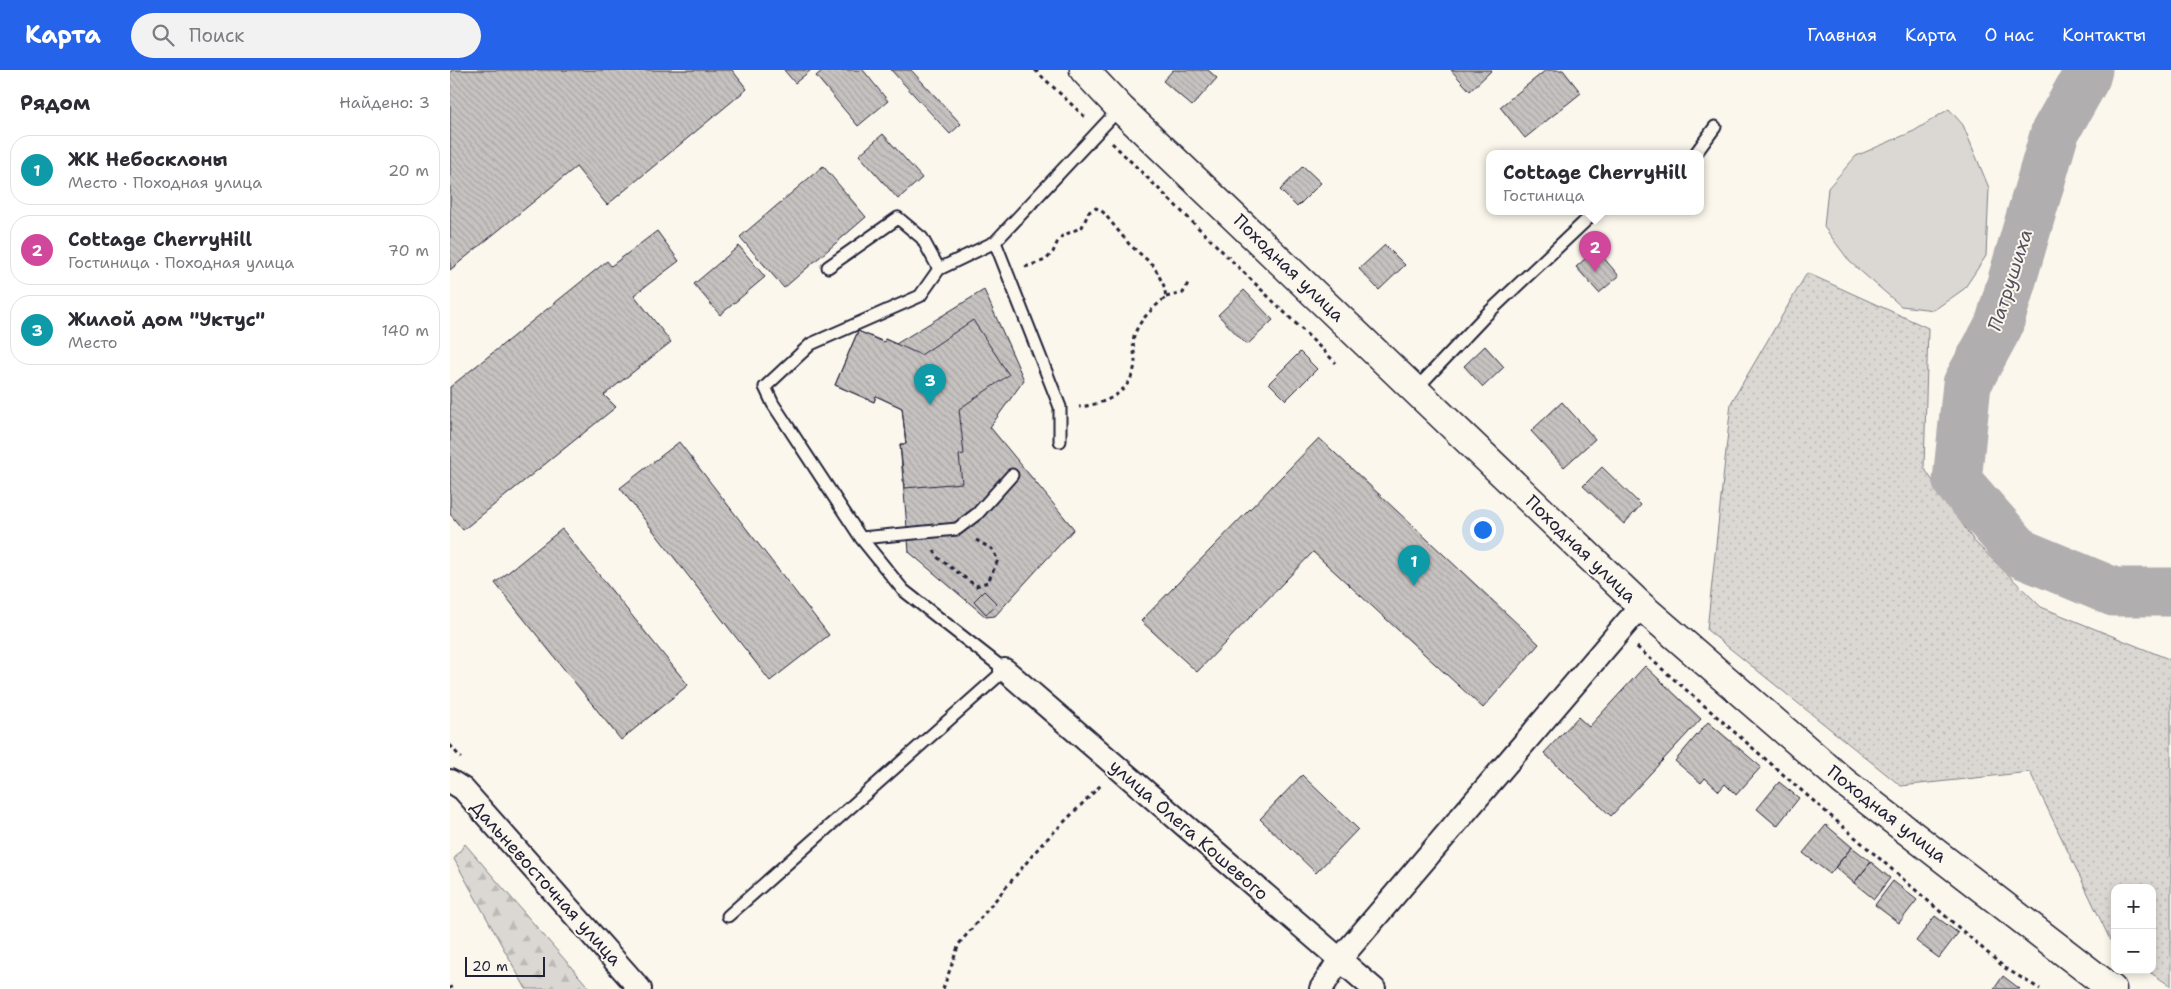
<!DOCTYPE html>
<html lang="ru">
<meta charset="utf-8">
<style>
body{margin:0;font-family:"Shantell Sans",sans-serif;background:#f2f2f3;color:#2b2b33}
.controls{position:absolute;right:15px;bottom:15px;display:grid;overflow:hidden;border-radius:10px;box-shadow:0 2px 8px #0003}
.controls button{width:45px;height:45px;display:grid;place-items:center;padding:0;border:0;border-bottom:1px solid #e1e1e2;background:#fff;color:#2b2b33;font:25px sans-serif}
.scale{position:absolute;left:15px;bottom:12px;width:80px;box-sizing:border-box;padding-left:5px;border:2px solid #22223b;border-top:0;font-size:14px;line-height:18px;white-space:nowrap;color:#22223b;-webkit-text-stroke:4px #fbf7ec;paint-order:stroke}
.you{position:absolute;left:1032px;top:459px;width:18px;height:18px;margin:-12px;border:4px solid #fff;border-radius:50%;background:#1a73e8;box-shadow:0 0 0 8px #1a73e833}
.badge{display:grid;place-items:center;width:32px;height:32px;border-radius:50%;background:#2563eb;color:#fff;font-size:16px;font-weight:700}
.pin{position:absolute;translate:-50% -41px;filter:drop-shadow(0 1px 2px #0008)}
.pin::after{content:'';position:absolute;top:26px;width:18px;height:15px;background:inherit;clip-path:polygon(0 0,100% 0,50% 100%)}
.popup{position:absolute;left:1036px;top:80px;width:218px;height:65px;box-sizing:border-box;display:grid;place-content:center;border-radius:10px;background:#fff;filter:drop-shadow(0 1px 4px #0005);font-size:16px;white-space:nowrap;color:#7c7c81}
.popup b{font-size:19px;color:#2b2b33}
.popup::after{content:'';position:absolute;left:50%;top:100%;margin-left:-10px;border:10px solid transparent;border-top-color:#fff}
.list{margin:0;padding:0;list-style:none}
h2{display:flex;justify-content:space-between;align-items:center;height:65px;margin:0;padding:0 20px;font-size:21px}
h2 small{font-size:16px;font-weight:400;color:#7c7c81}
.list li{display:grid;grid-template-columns:32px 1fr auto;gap:15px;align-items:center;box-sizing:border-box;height:70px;margin:0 10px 10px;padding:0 10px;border:1px solid #e1e1e2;border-radius:20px}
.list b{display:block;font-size:19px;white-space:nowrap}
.list p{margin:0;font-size:16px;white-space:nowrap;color:#7c7c81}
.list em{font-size:16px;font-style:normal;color:#7c7c81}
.icon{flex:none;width:28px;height:28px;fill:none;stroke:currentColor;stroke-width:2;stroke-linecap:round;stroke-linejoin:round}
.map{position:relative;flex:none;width:1721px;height:919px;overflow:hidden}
header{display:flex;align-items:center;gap:30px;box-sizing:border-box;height:70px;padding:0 25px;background:#2563eb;color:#fff}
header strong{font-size:24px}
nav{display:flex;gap:28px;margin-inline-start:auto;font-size:18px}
.search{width:350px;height:45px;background:#f2f2f3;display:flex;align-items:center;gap:12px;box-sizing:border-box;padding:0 18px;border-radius:28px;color:#7c7c81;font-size:19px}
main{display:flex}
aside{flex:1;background:#fff}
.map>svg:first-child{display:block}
.grass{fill:url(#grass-dots);stroke:#7e7d87}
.forest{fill:url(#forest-firs);stroke:#7e7d87}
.pitch{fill:#dbd8d3;stroke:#7e7d87}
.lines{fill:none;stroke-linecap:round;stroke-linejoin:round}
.river{stroke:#b1aeb0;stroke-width:49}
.building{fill:url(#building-back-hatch);stroke:#22223b}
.lane-casing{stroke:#22223b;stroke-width:15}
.street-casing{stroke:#22223b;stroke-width:26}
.secondary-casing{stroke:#22223b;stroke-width:31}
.path{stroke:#22223b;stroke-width:3;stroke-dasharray:4 4;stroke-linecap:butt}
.lane{stroke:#fbf7ec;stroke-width:11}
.street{stroke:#fbf7ec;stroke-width:22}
.secondary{stroke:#fbf7ec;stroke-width:28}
.labels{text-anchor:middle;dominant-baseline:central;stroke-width:4;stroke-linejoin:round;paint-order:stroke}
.street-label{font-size:18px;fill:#22223b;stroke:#fbf7ec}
.water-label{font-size:19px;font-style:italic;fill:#545364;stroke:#fbf7ec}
</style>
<header>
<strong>Карта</strong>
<div class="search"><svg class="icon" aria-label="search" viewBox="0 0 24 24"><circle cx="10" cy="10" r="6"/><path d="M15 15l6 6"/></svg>Поиск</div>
<nav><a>Главная</a><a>Карта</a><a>О нас</a><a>Контакты</a></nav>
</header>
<main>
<aside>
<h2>Рядом<small>Найдено: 3</small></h2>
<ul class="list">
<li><span class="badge" style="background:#0f9aa8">1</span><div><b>ЖК Небосклоны</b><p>Место · Походная улица</p></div><em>20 m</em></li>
<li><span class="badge" style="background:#d1479c">2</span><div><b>Cottage CherryHill</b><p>Гостиница · Походная улица</p></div><em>70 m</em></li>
<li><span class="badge" style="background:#0f9aa8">3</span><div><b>Жилой дом &quot;Уктус&quot;</b><p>Место</p></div><em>140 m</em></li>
</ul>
</aside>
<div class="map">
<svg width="1721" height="919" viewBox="0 0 1721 919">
<defs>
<pattern id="grass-dots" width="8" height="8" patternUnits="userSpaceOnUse" patternTransform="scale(1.25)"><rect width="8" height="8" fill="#dbd8d3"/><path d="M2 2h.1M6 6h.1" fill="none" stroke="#bcb9b6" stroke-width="1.8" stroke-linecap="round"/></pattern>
<pattern id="forest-firs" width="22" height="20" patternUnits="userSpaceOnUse" patternTransform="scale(1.25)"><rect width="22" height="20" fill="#dbd8d3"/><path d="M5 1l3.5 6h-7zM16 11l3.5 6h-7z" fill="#bcb9b6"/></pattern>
<pattern id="building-back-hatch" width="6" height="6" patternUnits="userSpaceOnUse" patternTransform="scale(1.25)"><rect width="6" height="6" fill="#c6c2c0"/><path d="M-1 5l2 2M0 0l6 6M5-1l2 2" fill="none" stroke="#aaa6a6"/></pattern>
</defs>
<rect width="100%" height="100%" fill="#fbf7ec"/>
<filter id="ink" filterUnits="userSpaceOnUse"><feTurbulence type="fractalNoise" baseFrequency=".02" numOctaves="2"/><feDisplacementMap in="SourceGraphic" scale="10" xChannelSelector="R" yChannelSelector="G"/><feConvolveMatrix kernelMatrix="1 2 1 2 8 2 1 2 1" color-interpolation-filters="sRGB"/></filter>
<g filter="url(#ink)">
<path class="grass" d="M1357,203l121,55 -4,140 50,73 67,66 130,53v326l-25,-16h6v-82h-37v62l-85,-178 -129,14 -194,-156 24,-227z"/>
<path class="forest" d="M15,774l125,145h-64l-72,-130z"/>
<path class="pitch" d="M1499,39l14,16 26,63 -3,68 -22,33 -30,21 -33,-4 -51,-44 -26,-35 4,-39 28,-32 58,-25z"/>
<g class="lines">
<path class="river" d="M1638,0l-2,7 -31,55 -56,193 -32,59 -10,97 63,72 94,39h57"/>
</g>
<path class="building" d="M3,0h279l15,19 -140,116 -31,-38 -126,103v-198z
M334,0h27l-16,13z
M373,0h40l25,31 -30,25 -42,-50z
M441,0h20l50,54 -11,10z
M723,0h35l9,8 -25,28 -29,-25z
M1001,0h41l-22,21z
M1096,0h17l18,23 -56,45 -25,-31z
M433,64l39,44 -24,21 -39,-44z
M373,96l43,51 -82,71 -44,-51z
M853,96l18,17 -24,24 -17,-17z
M207,161l22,30 -45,34 37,47 -67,53 12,12 -153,123 -13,-16v-127l157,-126 4,5z
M935,175l20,20 -26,25 -20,-21z
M289,176l26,31 -45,38 -26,-31z
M1146,179l23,27 -20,17 -23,-26z
M534,220l40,90 -34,47 84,102 -79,87 -9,1 -77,-65 -9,-108h6l-4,-36 -26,-12 -2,6 -39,-17 23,-54 26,11 1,-3 11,5z
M794,220l29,30 -26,25 -29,-30z
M523,250l36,55 -50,34 5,45 -5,1 3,28 -57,5 -5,-44h6l-4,-36 -26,-12 -2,6 -39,-17 23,-54 26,11 1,-3 36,16z
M1035,276l19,21 -21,20 -19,-21z
M850,282l17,17 -31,31 -17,-17z
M1112,332l33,37 -31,28 -33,-36z
M869,368l220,206 -56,64 -170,-156 -116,120 -56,-51z
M229,372l150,193 -59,46 -150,-193z
M1152,397l39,38 -17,19 -41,-38z
M112,459l126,156 -67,55 -126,-157z
M534,521l13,13 -11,10 -12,-13z
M1195,596l56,53 -90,97 -67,-63 34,-36 11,10z
M1258,652l53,45 -25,28 -11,-11 -6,7 -14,-13 -4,5 -26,-22z
M852,705l56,54 -42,44 -56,-54z
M1329,712l20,16 -22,28 -20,-17z
M1376,755l26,22 -22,27 -27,-21z
M1402,777l19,15 -17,21 -19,-16z
M1421,792l19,16 -16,21 -20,-16z
M1443,811l24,19 -18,23 -24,-18z
M1485,846l23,17 -19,25 -23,-17z
M1553,906l17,13h-26z"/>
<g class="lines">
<defs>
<path id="lane" d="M1246,83l19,-26
M545,172l65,165v34
M378,197l70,-49 24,20 17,31 56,-27 125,-134
M965,320l71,-75 110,-104
M411,468l96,-9 21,-16 34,-38
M278,846l277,-246 -102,-80 -42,-52 -88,-134 -8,-17 46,-43 109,-48 19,-27"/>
<path id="street" d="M555,600l369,319
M0,711l13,8 177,200
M871,919l19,-30 301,-353"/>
<path id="secondary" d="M634,0l36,38 521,498 203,176 268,207"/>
</defs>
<use href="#lane" class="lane-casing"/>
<use href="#street" class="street-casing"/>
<use href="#secondary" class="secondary-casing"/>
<path class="path" d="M585,0l51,48
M662,73l224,220
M575,197l21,-7 7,-8 4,-9 5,-7 20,-9 7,-15 7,-4 7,4 26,32 25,22 10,20 2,11c-13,11 -27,23 -32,39 -2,10 1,18 1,27 -3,30 -30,41 -56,44
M716,227l17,-4 6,-12
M484,480l3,7 39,29 12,-4 10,-22 -6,-11 -16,-9
M1187,577l368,321 35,21
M0,675l11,13
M0,916l1,3
M493,919l16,-45 82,-99 61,-61"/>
<use href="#lane" class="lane"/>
<use href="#street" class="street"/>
<use href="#secondary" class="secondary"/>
</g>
</g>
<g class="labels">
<g class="street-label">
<text transform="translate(839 198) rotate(44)">Походная улица</text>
<text transform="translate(1131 479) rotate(44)">Походная улица</text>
<text transform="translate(1437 744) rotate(38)">Походная улица</text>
<text transform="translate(739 760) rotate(41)">улица Олега Кошевого</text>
<text transform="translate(96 813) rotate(48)">Дальневосточная улица</text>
</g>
<g class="water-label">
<text transform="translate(1560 210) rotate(-72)">Патрушиха</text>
</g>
</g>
</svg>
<div class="controls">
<button>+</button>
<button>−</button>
</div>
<div class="scale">20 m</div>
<div class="you"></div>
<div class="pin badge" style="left:964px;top:516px;background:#0f9aa8">1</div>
<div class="pin badge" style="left:1145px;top:202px;background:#d1479c">2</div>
<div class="popup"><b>Cottage CherryHill</b>Гостиница</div>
<div class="pin badge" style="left:480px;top:335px;background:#0f9aa8">3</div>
</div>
</main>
